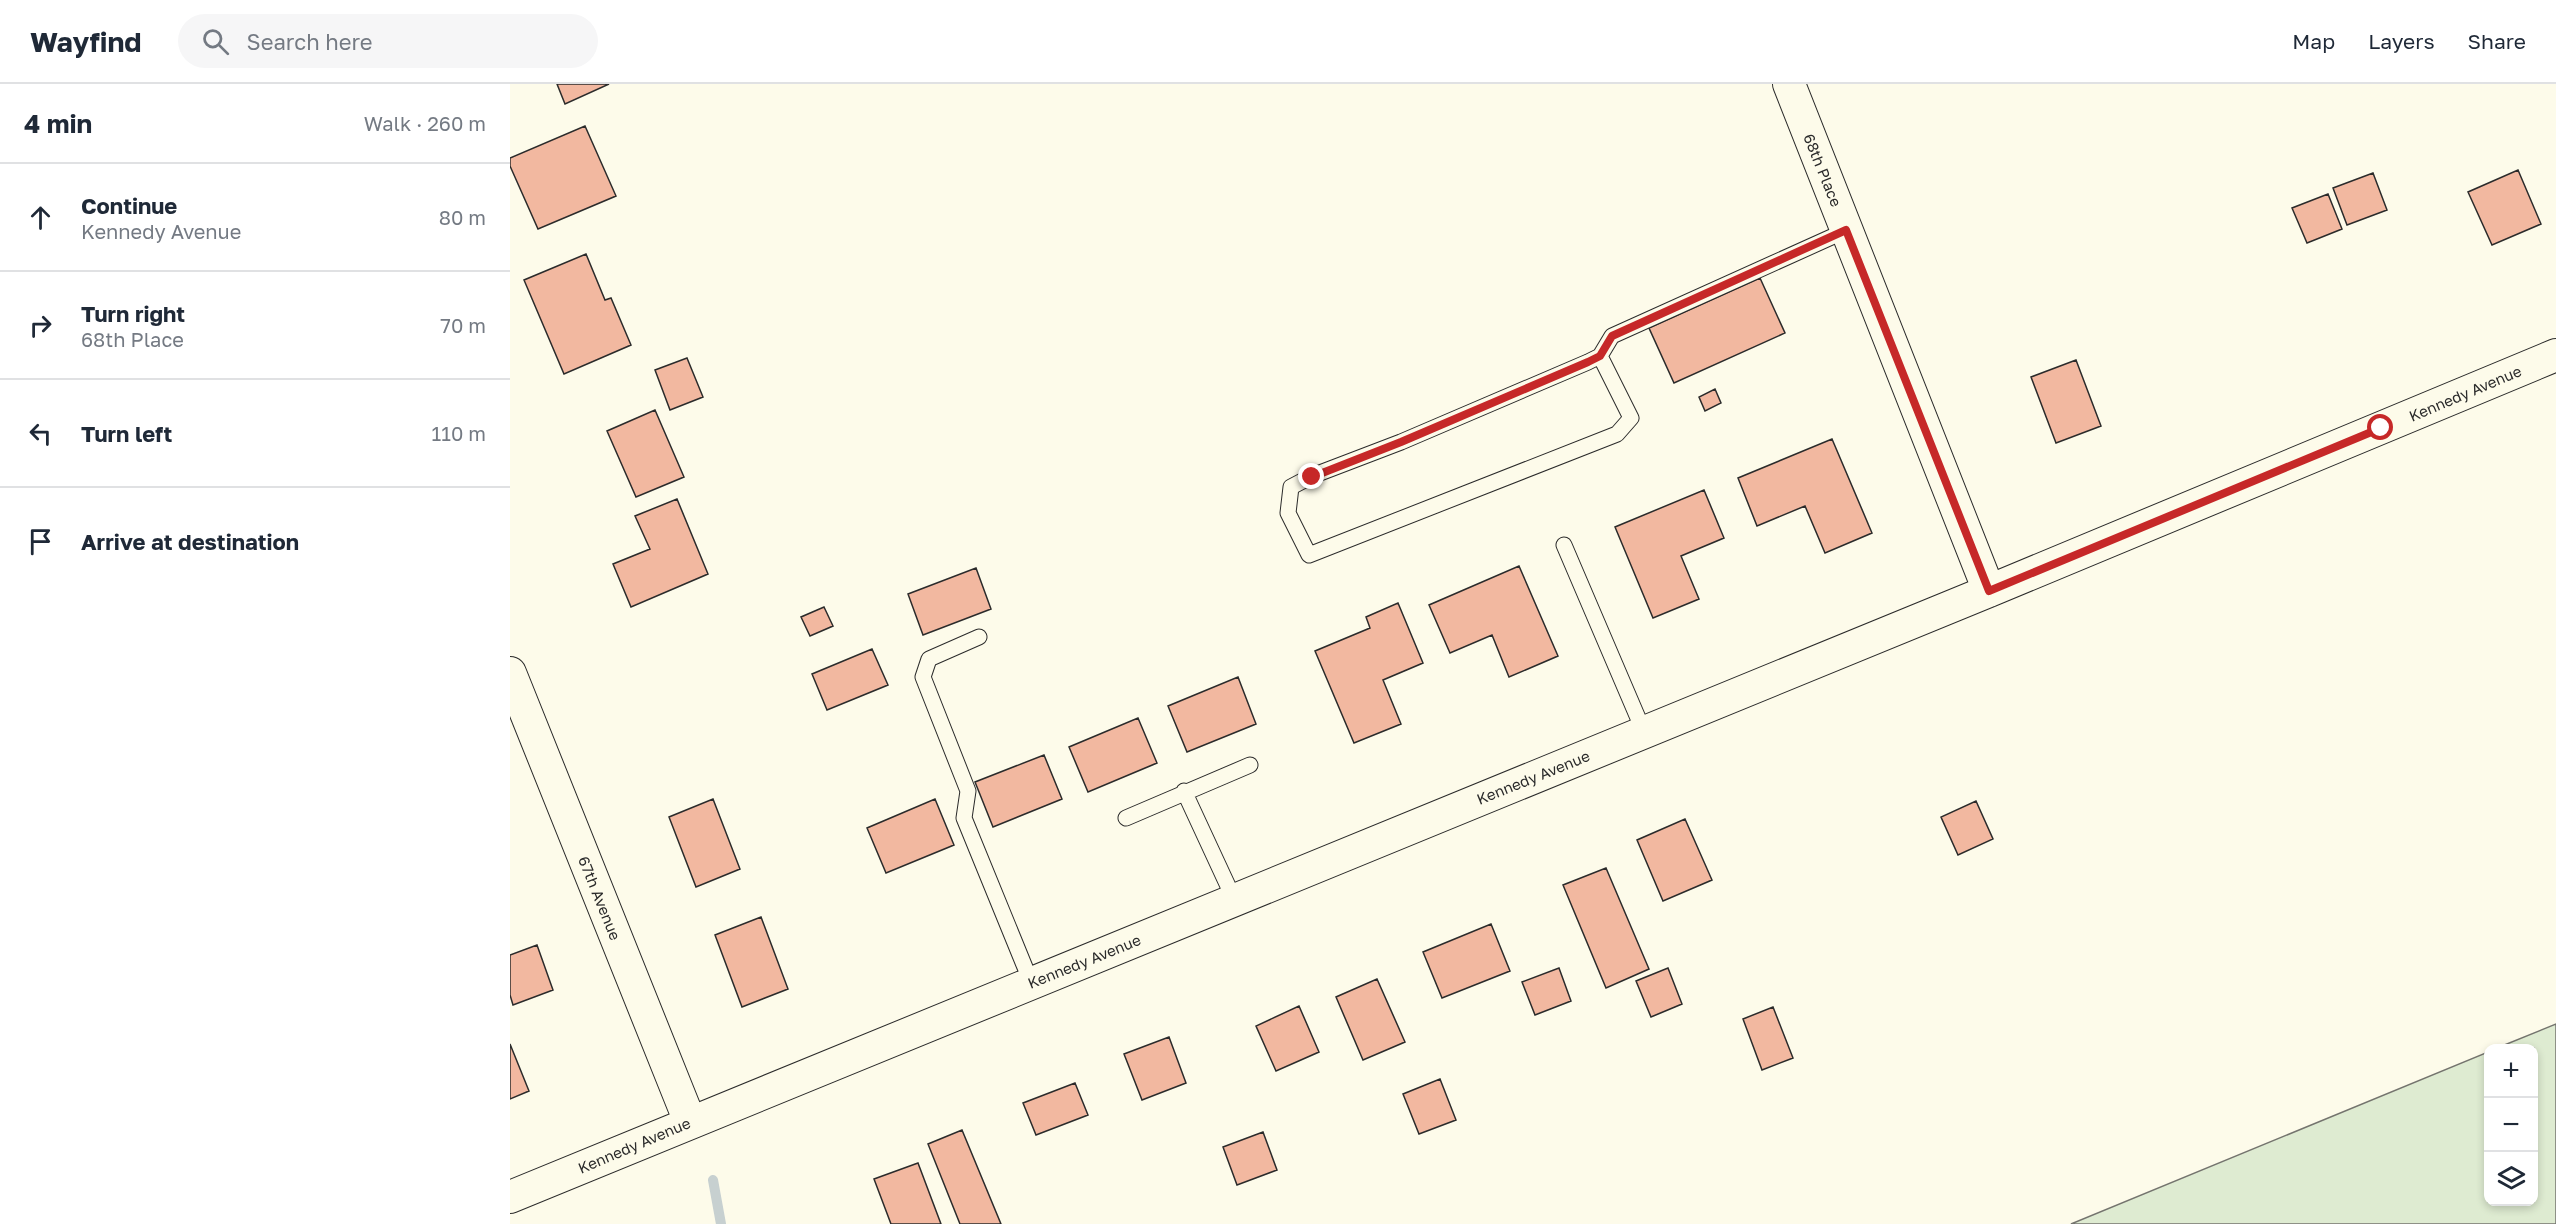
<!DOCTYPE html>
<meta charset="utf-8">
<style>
body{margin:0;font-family:"Golos Text",sans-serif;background:#f6f6f7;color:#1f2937}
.controls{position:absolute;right:18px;bottom:18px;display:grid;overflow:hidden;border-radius:12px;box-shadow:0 3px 9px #0003}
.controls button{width:54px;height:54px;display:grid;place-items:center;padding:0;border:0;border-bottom:2px solid #e0e1e3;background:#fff;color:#1f2937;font:30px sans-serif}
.stop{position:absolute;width:18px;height:18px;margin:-14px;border:4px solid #c62828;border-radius:50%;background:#fff}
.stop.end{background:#c62828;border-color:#fff;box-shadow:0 2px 6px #0008}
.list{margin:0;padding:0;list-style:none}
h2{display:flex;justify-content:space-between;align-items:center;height:78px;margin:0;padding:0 24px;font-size:26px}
h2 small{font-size:20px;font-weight:400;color:#747a83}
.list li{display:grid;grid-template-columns:39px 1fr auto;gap:18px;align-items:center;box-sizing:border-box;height:108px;padding:0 24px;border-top:2px solid #e0e1e3}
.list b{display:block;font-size:22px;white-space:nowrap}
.list p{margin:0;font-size:20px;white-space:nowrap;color:#747a83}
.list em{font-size:20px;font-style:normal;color:#747a83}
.icon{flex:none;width:33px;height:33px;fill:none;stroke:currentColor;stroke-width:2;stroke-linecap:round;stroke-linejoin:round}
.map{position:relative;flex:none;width:2046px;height:1140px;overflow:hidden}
header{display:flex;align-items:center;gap:36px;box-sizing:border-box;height:84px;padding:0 30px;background:#fff;border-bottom:2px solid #e0e1e3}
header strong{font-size:28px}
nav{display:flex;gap:33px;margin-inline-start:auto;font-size:21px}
.search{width:420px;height:54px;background:#f6f6f7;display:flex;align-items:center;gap:15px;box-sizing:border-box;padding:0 21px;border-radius:33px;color:#747a83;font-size:22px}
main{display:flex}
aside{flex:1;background:#fff}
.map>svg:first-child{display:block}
.green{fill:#deebd1;stroke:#74746e;stroke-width:1.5}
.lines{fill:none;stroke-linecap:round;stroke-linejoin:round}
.stream{stroke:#c7d0d0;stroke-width:10}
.building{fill:#f2b8a0;stroke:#2b2b2b;stroke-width:1.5}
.service-casing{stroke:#2b2b2b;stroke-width:17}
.minor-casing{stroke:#2b2b2b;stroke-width:34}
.service{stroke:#fdfbea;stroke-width:15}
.minor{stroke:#fdfbea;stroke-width:32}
.route{stroke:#c62828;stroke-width:8}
.labels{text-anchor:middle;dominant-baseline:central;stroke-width:4.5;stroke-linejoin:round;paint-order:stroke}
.street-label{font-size:15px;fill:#2b2b2b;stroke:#fdfbea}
</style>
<header>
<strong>Wayfind</strong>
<div class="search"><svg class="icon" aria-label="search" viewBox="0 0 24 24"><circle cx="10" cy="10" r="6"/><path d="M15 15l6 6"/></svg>Search here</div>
<nav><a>Map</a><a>Layers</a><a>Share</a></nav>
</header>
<main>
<aside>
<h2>4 min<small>Walk · 260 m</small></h2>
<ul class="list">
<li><svg class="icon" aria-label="ahead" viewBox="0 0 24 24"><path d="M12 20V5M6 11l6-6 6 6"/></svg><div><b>Continue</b><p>Kennedy Avenue</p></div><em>80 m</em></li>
<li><svg class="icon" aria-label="right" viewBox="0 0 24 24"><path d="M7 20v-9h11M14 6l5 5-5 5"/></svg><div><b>Turn right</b><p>68th Place</p></div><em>70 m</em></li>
<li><svg class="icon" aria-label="left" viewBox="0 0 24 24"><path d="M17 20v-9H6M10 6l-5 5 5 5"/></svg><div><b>Turn left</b></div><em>110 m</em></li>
<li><svg class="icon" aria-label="arrive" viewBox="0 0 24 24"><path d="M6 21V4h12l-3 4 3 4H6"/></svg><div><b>Arrive at destination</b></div></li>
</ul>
</aside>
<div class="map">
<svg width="2046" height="1140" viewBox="0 0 2046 1140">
<rect width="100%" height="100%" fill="#fdfbea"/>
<path class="green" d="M2046,940v200h-485l417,-172v150h46v-154h-37z"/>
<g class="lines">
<path class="stream" d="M203,1096l8,44"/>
</g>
<path class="building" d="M47,0h52l-44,20z
M75,42l31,70 -78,33 -28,-63v-8z
M2008,86l23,54 -49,21 -24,-53z
M1863,89l14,37 -40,15 -14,-37z
M1818,110l14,35 -35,14 -15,-35z
M76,170l19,46 6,-2 20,47 -67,29 -40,-94z
M1250,194l25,55 -111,50 -25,-55z
M177,274l16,39 -33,13 -15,-40z
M1566,276l25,66 -45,17 -25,-66z
M1205,305l6,14 -16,8 -6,-14z
M145,326l29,67 -48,20 -29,-66z
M1322,355l40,94 -47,20 -20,-47 -48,20 -19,-48z
M1194,406l20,48 -43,18 18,43 -46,19 -38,-91z
M167,415l31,75 -77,33 -18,-43 37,-15 -15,-33z
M1009,482l39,90 -49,21 -17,-42 -42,18 -21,-48z
M466,484l15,41 -68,26 -15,-41z
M888,519l25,60 -40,17 18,44 -47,19 -39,-92 55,-23 -4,-11z
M314,523l9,19 -23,10 -9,-19z
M362,565l16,36 -61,25 -15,-36z
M728,593l18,47 -69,28 -19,-46z
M628,634l19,45 -69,29 -19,-45z
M534,671l18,44 -69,28 -18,-45z
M203,715l27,70 -44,18 -27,-70z
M425,715l19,46 -68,28 -19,-45z
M1466,717l17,38 -35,16 -17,-38z
M1175,735l27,61 -49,21 -26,-61z
M1096,784l43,101 -43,19 -43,-103z
M251,833l27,72 -46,18 -27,-72z
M981,840l19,47 -68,27 -19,-46z
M27,861l16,45 -40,15 -3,-10v-40z
M1049,884l12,33 -36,14 -13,-33z
M1158,884l14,36 -31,13 -15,-36z
M867,895l28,63 -42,18 -27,-63z
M789,922l20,46 -43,19 -20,-45z
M1263,923l20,51 -31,12 -19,-51z
M659,953l17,46 -44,17 -18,-46z
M0,960l19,47 -19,8z
M930,995l16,41 -37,14 -16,-40z
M565,999l13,32 -52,20 -13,-32z
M452,1046l39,94h-41l-32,-80z
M753,1048l14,38 -40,15 -14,-38z
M408,1079l23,61h-50l-17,-45z"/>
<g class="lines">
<defs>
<path id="service" d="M1090,272l31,62 -14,16 -308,121 -21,-42 3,-26 21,-11 89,-34 187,-80 12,-6 12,-20 235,-106
M1054,461l80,187
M469,553l-50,22 -6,18 45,114 -4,27 67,164
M674,707l50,108
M616,734l124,-53"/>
<path id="minor" d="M1279,0l200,507
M0,589l180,449
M0,1113l1479,-606 567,-236"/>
</defs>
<use href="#service" class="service-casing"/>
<use href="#minor" class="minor-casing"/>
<use href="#service" class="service"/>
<use href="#minor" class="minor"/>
</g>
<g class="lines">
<path class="route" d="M802,393l89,-35 187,-80 12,-6 12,-20 234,-106 143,361 392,-163"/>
</g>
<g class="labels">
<g class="street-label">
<text transform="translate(1313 86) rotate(68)">68th Place</text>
<text transform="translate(1955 309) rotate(-23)">Kennedy Avenue</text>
<text transform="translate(1023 693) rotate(-22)">Kennedy Avenue</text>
<text transform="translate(90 814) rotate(68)">67th Avenue</text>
<text transform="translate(574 877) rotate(-22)">Kennedy Avenue</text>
<text transform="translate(124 1061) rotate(-23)">Kennedy Avenue</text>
</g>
</g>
</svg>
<div class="controls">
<button>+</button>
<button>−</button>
<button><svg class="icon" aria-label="layers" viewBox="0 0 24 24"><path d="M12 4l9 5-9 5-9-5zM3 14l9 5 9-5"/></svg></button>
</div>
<div class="stop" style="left:1871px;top:344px"></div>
<div class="stop end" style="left:802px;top:393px"></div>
</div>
</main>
